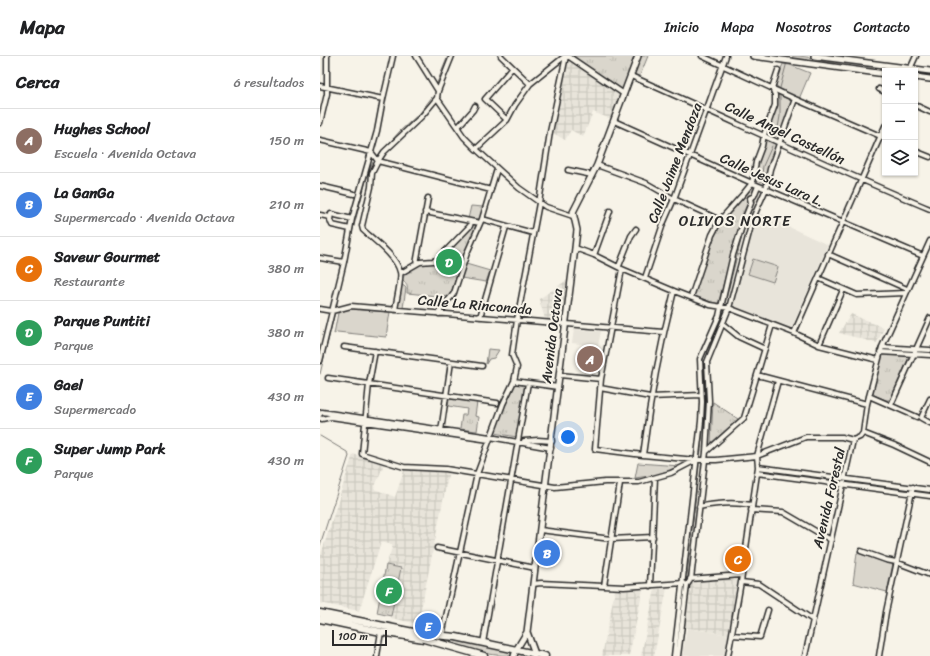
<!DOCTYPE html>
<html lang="es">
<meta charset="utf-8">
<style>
body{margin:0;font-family:Sriracha,sans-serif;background:#f6f6f6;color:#202124}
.controls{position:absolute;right:12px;top:12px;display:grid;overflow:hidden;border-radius:0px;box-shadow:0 1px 3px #0004}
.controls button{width:36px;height:36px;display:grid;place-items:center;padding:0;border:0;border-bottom:1px solid #e0e0e0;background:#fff;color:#202124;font:20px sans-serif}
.scale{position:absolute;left:12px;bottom:10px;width:55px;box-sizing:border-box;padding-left:4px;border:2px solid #2b2b2b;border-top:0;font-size:11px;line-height:14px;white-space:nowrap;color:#2b2b2b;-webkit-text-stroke:3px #f7f3e8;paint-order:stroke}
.you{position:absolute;left:248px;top:381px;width:14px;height:14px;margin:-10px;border:3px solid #fff;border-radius:50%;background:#1a73e8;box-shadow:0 0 0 6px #1a73e833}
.badge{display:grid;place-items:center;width:26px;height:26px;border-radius:50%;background:#2563eb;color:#fff;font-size:13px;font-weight:700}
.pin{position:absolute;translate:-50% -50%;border:2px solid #fff;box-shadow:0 1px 4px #0006}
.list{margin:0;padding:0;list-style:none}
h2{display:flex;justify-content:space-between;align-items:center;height:52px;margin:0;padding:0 16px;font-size:17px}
h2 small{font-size:13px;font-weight:400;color:#757577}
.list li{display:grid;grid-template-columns:26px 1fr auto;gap:12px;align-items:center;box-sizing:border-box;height:64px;padding:0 16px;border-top:1px solid #e0e0e0}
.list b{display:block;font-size:15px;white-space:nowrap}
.list p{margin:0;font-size:13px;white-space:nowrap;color:#757577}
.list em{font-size:13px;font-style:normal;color:#757577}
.icon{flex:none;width:22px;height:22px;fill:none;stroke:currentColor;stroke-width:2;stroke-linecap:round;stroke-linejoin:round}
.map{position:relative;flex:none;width:610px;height:600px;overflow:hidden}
header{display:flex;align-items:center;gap:24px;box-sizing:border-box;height:56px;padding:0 20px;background:#fff;border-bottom:1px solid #e0e0e0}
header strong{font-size:19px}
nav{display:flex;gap:22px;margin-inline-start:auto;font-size:14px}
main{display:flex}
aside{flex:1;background:#fff}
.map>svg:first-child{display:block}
.built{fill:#e8e4da}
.industrial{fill:url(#industrial-grid)}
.grass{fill:#dad6cc;stroke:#82807c}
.park{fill:url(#park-tufts);stroke:#82807c}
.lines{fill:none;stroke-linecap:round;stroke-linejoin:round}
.stream{stroke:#7a7874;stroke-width:1}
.minor-casing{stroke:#2b2b2b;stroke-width:7}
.major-casing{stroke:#2b2b2b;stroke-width:8}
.highway-casing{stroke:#2b2b2b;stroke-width:9}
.minor{stroke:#f7f3e8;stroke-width:4}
.major{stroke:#f7f3e8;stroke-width:5}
.highway{stroke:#f7f3e8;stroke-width:6}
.labels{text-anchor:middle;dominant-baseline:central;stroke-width:4;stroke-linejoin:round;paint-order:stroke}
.street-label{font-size:14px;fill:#2b2b2b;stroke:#f7f3e8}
.neighbourhood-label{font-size:15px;letter-spacing:1px;fill:#2b2b2b;stroke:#f7f3e8}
</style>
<header>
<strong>Mapa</strong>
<nav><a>Inicio</a><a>Mapa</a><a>Nosotros</a><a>Contacto</a></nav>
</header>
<main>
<aside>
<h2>Cerca<small>6 resultados</small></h2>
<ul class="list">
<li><span class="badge" style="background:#8d6e63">A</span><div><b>Hughes School</b><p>Escuela · Avenida Octava</p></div><em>150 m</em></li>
<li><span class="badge" style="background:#3f7fe0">B</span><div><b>La GanGa</b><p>Supermercado · Avenida Octava</p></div><em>210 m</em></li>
<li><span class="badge" style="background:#e8710a">C</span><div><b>Saveur Gourmet</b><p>Restaurante</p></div><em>380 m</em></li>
<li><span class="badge" style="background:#2e9e5b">D</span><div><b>Parque Puntiti</b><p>Parque</p></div><em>380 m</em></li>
<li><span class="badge" style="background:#3f7fe0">E</span><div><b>Gael</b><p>Supermercado</p></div><em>430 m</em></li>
<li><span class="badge" style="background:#2e9e5b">F</span><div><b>Super Jump Park</b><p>Parque</p></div><em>430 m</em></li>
</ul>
</aside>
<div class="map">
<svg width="610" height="600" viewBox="0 0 610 600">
<defs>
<pattern id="industrial-grid" width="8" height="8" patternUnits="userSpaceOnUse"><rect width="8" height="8" fill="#e8e4da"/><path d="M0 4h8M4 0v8" fill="none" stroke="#c7c4bb"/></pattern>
<pattern id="park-tufts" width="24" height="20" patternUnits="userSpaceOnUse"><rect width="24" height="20" fill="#dad6cc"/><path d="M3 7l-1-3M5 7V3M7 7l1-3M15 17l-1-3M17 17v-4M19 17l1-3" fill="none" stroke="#bbb8af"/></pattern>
</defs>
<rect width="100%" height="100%" fill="#f7f3e8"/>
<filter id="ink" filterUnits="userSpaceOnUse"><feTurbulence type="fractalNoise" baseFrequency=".025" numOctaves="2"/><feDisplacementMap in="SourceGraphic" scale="8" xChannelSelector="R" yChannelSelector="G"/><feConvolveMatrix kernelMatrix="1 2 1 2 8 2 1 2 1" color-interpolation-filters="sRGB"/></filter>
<g filter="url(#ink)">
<path class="built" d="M439,157l69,32 -36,82 -3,1 -54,-21 -2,-3 22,-83z
M254,273l27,2 -9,45 -9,-1 5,-30 -16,-2z
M367,572l42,7 -4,21h-43z"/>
<path class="industrial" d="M249,6h1l50,32 -9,25 -18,-7 -10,25 -12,-7 -6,10 -12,-7 14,-69z
M247,224l-3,37 -4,3 -15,-1 -6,-20z
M531,258l33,14 -7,15 -38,-10z
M33,398l31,10 -10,25 21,8 10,-29 44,3 -31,153 -27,-6 10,-50 -15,-3 7,-20 -12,-3 -22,69 -39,-8v-45z
M411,523l7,2 -9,54 -46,-8 6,-40 3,-4 2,-2z
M347,532l-13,68h-13l14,-67z
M323,533l-14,67h-27l13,-66z"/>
<path class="grass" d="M473,0h6l112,15 -26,1 -93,-13z
M463,8l7,1 20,8 -11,26 -21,-11 -3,-5z
M456,37l16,8 -13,39 -12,-7 10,-28z
M445,83l12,6 -9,21 -2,12 -4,7c-16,-7 2,-34 3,-46z
M151,150l12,1 -3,12h-12z
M433,203l25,8 -5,15 -25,-8z
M146,208l24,7 -4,11 -25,-4z
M81,229l3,1 2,2 -3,20 -6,-1z
M29,253l41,3 -4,25 -49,-5 -3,2 4,-21z
M318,407l42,3 -24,9 -21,3z
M537,497l27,9 9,1 -6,29 -34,-9z
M120,582l73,13 -1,5c-26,0 -48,-8 -73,-15z"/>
<path class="park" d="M252,0h64l-12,33h-2z
M320,0h8l-9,22 -5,-3z
M433,131v3l-12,28 -23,86 -25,-8 22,-61 5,-10z
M153,169h4l-13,29 -14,42 -2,1 -41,-4c1,-10 0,-8 -5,-14 4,-6 13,-14 21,-15 6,-1 11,0 16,-3z
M168,293l11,1 -5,8 -5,1 -3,5z
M564,297l23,2 2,2 -18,41 -2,2h-3l-12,-5 -1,-2 8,-37z
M198,327l7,1 -8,53 -23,-4 20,-49z
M131,343l26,3 -2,14 4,1 -2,14 -17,-2 2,-14h4l1,-6 -19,-3 1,-6z
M393,346l25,17 -27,24z
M66,509l15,3 -10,48 -14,-3z"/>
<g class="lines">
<path class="stream" d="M117,27l11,-27
M460,32l7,-26
M457,78l3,-18v-22
M58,100l22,-25 20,-18 12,-16
M441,126l2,-16 9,-20
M29,188l20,-74 4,-8
M405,247l19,-74 12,-32
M16,253l3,-19
M387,292l16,-34
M0,318l15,-62
M0,380l27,16 2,4 -29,89
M380,402l6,-55 -4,-40 3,-11
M367,520l12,-111
M360,561l2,-12"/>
<defs>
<path id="minor" d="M96,0l22,35
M181,0l29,28
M248,0l56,38
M382,0l93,43 90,39
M590,13l6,-13
M311,20c100,44 198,91 299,133
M0,30l63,13
M559,33l6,3
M117,42l27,39 12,12 43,39 27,19 27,9
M595,49l15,7
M187,64l-22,-21 27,-31
M294,65l138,62 171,73
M0,67l7,-29v-38
M138,71l15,-17 2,-4
M0,84l51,12 7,9 113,29
M156,93l31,-29 8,-15 15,-21 35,-28
M595,95l15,6
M277,109l49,18 28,16 46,21
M248,114l24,5
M0,130l34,8
M105,156l55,11
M0,159l10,2
M162,163l51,14
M30,173l-18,-4 -2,-5 1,-6 21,5
M255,192l19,7 28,14 52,22 36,14 19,3 65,25 25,12 59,15
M508,198l79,35
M274,199l16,-44
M0,202l24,4
M96,208l12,-66
M299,210l12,-30 5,-7
M302,213l-21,110 -6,70 48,6 53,5h20l41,-4 49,-19h36l11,3
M81,217l19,-11 13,-1 4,-1 33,-34 1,-4
M325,222l18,-54 11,-25 52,-143
M498,222l39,17 48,-2
M371,241l21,-62 8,-15 24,-27 8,-10 4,-21 6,-16 2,-11 11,-30v-10l-3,-7 6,-18
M0,253l12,2 19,-5 312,26
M75,254c1,-8 7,-32 5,-38 -3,-15 -26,-32 -37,-42l-1,-4 9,-39 1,-14 6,-12 6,-9 38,-36 15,-18 1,-7 14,-35
M119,258c2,-9 11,-14 15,-21l13,-40 15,-34 15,-50
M160,261l26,-90
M403,268l16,13 26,12
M474,277l91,-207
M499,289l24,-55
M24,291l138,19
M562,291l48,3
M55,295l-6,33 -7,70 42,13 42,2 109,18 50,-5h34l32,-9 25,-13
M560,296l50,3
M0,305l24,-99 8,-43 25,-88 6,-32 10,-43
M240,319l41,4
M437,319l110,29
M8,322l169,25
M194,325l44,6
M280,332l50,9 51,-2
M549,340l48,21
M610,343l-9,19 9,5
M571,349l39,-87
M0,358l2,-2 168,25 61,11
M0,362l2,1 9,-2 158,23
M121,375l10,-69
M543,377l31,12 36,17
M533,384l7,-3 3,-4 4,-29 15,-57 48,-106
M204,385l14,-1 14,1
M386,396l38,-34 28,-93
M323,399c7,-56 17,-109 31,-164
M438,411l172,23
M437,417l173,23
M379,451c18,-4 35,-5 53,-2
M431,454l32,2 48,28
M220,474l71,9 42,-2
M117,492l98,20
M541,495l25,9 10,2 34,13
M370,523l51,-4
M421,526l18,2 54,36
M213,528l8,-1 83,4 60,-4
M284,530l16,-103
M330,530l5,-108
M122,579l35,-161 26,-70 11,-23 3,-14 -5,-12 5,-35 22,-117 11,-71 16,-76
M412,579l28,2 8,-27
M163,587l45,-260
M57,600l4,-24
M354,600l27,-235 1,-19 -2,-43 19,-43 14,-61 11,-35 7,-17 -1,-5 4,-2 4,-10
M358,600l9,-71 4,-6 15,-127 3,-51 -2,-39 22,-54 24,-90 13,-29 4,-20 25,-70
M408,600l13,-74 17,-115 -1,-11 21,-75
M485,600l48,-216
M559,600l7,-44 27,-125"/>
<path id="major" d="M433,0l132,18
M494,0l116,15
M595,21l15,2
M207,576l7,19v5
M194,600l2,-6 11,-18 48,-384 2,-18 -4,-18 24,-47 41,-109"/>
<path id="highway" d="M0,557l103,21 33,3 89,19
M0,563l61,13 43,7 60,17"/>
</defs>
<use href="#minor" class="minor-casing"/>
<use href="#major" class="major-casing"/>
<use href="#highway" class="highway-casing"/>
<use href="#minor" class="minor"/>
<use href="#major" class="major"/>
<use href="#highway" class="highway"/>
</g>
</g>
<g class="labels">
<g class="street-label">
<text transform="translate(465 77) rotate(25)">Calle Angel Castellón</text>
<text transform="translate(355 107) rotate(-69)">Calle Jaime Mendoza</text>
<text transform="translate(452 124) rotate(24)">Calle Jesus Lara L.</text>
<text transform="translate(155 249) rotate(5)">Calle La Rinconada</text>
<text transform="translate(232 280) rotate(-83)">Avenida Octava</text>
<text transform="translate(509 442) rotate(-77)">Avenida Forestal</text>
</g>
<g class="neighbourhood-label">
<text x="415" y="165">OLIVOS NORTE</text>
</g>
</g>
</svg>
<div class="controls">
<button>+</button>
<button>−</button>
<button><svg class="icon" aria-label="layers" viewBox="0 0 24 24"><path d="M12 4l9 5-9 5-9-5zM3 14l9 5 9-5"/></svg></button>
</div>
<div class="scale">100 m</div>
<div class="you"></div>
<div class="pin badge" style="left:270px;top:303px;background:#8d6e63">A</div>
<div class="pin badge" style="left:227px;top:497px;background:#3f7fe0">B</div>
<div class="pin badge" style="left:418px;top:503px;background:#e8710a">C</div>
<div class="pin badge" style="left:129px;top:206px;background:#2e9e5b">D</div>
<div class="pin badge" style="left:108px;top:570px;background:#3f7fe0">E</div>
<div class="pin badge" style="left:69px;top:535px;background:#2e9e5b">F</div>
</div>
</main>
